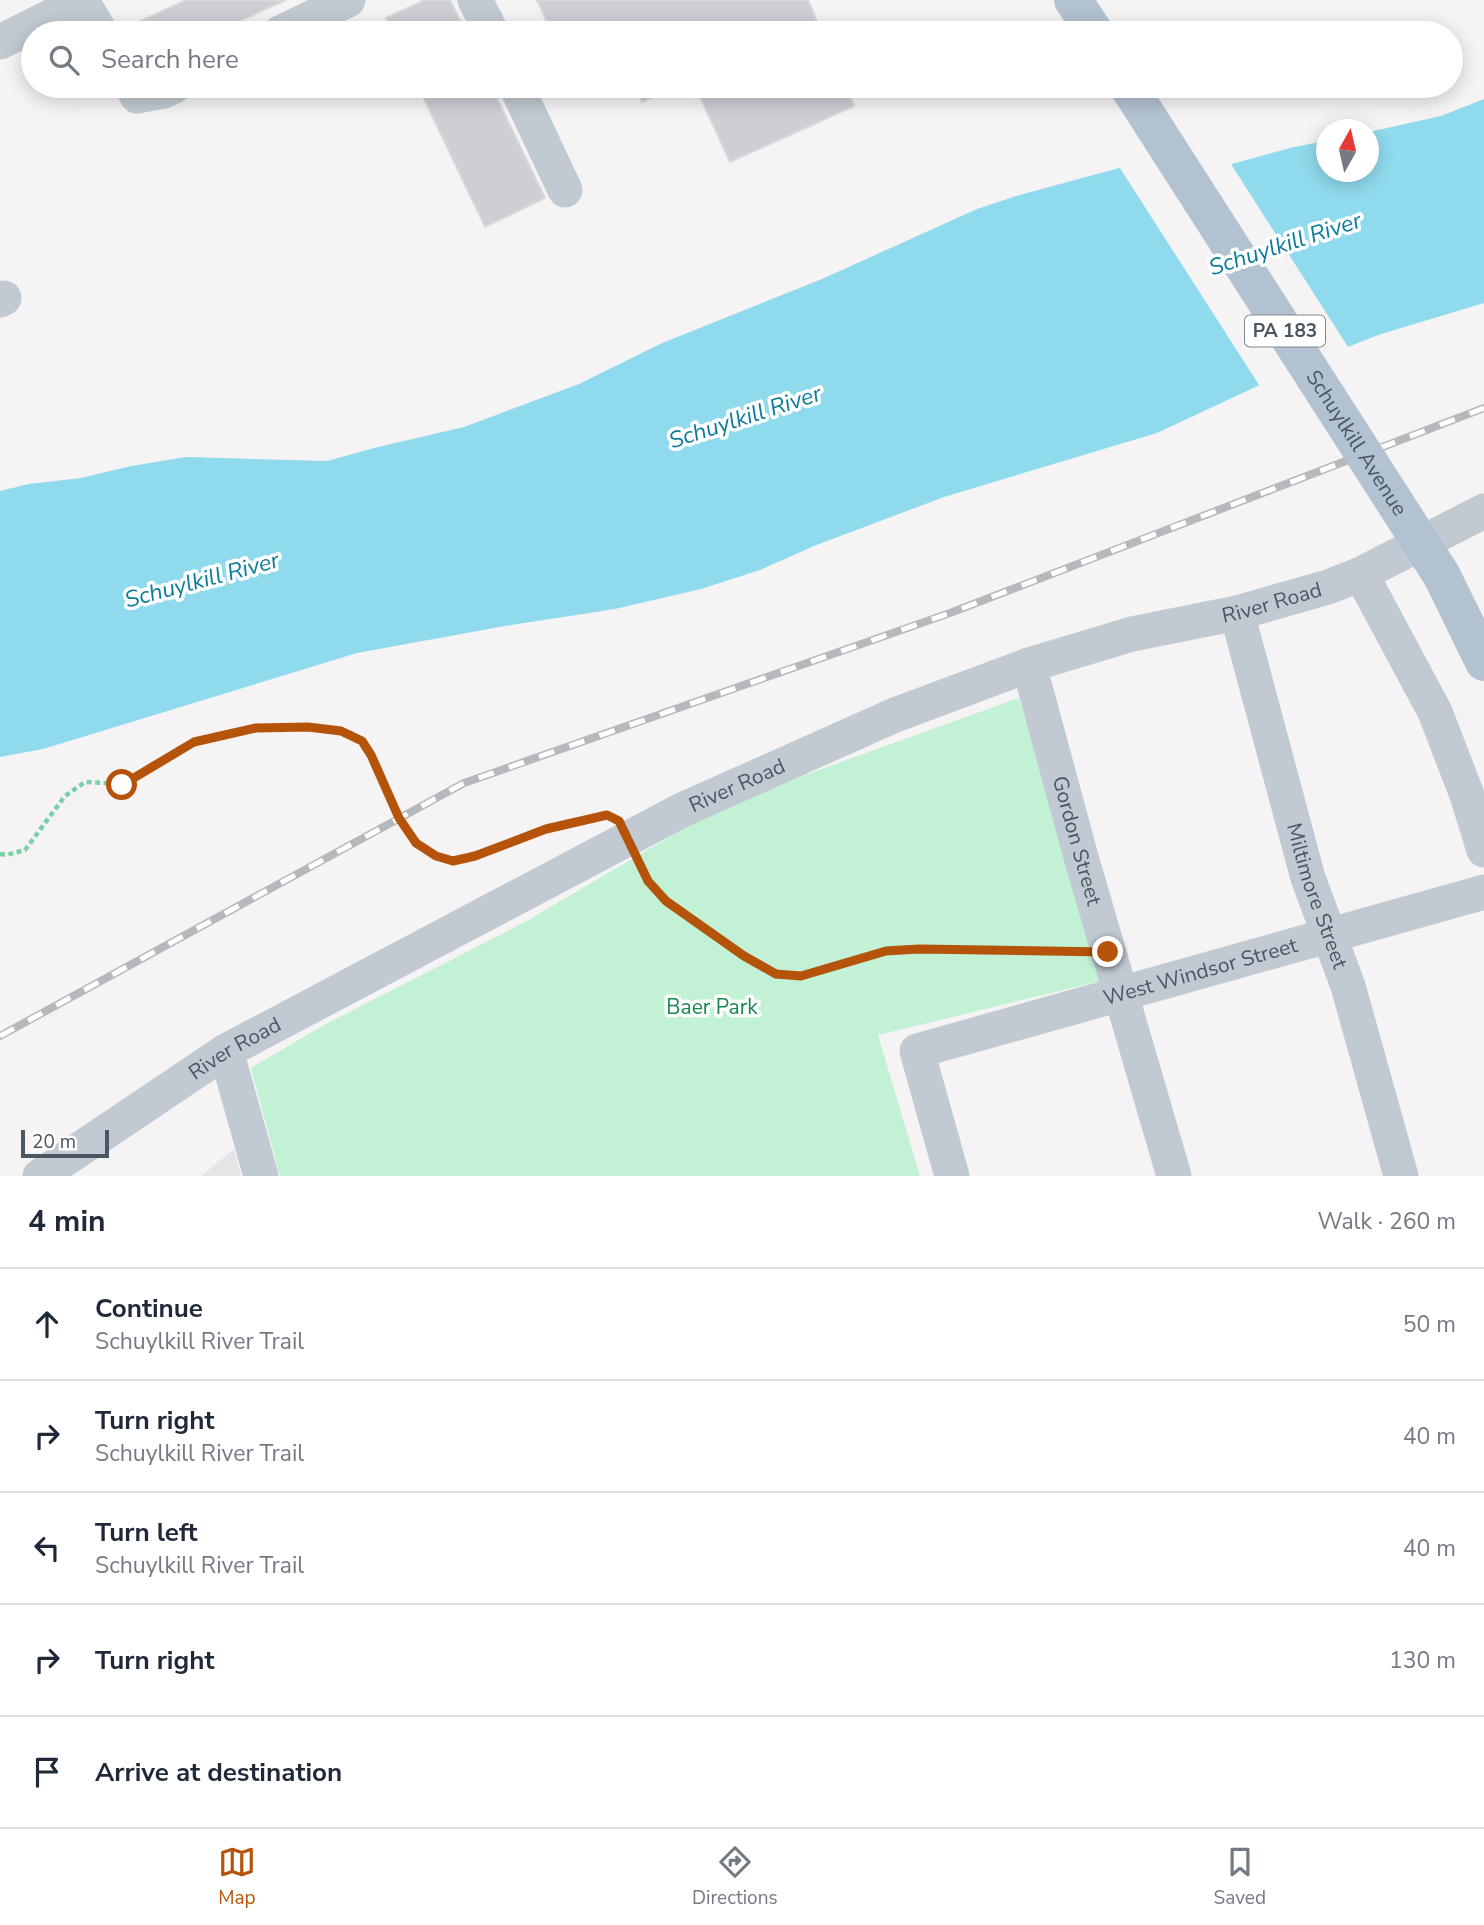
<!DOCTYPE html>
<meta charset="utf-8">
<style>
body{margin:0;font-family:"Nunito Sans",sans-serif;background:#f6f6f7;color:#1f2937}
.compass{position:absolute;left:1316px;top:119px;width:63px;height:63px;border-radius:50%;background:#fff;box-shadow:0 4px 18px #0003;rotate:8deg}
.scale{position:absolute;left:21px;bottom:18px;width:88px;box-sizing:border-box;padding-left:7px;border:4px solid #4a5661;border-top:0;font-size:19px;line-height:24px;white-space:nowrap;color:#4a5661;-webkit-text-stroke:5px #fff;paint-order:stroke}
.stop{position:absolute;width:21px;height:21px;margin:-16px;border:5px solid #b45309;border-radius:50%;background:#fff}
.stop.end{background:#b45309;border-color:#fff;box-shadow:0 2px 7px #0008}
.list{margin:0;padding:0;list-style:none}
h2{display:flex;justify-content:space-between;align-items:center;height:91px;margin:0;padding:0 28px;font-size:30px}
h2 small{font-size:23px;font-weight:400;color:#747a83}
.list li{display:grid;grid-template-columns:46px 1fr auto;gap:21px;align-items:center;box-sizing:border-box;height:112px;padding:0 28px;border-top:2px solid #e0e1e3}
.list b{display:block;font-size:26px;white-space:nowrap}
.list p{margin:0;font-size:23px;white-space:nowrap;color:#747a83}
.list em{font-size:23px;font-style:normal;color:#747a83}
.icon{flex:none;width:38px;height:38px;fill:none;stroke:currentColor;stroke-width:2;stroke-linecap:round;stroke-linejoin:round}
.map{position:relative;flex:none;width:1484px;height:1176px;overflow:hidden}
.search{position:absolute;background:#fff;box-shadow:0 4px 18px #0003;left:21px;right:21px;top:21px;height:77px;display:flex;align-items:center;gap:18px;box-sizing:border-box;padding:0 24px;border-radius:38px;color:#747a83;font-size:26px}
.sheet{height:651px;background:#fff}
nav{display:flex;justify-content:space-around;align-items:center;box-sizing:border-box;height:98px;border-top:2px solid #e0e1e3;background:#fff;font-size:19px;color:#747a83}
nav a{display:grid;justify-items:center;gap:4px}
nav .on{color:#b45309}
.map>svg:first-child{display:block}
.education{fill:#e6e4e5}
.green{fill:#c3f1d5}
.water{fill:#90daee}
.pier{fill:#f5f3f3}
.building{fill:#cdcfd5;stroke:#d7d9de;stroke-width:2}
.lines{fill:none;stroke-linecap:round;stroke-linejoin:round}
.path{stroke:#7ad0a6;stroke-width:4.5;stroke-dasharray:5 3.5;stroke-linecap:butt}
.minor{stroke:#c1cad2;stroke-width:35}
.major{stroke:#b3c2d1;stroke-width:38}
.rail-casing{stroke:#b5b8bd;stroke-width:8}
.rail{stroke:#fff;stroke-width:5;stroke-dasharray:16;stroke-linecap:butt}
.major-bridge{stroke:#b3c2d1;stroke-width:38}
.route{stroke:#b45309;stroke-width:9}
.labels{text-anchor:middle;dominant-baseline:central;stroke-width:7;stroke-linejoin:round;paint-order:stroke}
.shield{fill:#fff;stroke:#808990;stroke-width:2}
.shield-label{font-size:19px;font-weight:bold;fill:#4a5661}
.street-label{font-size:21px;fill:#4a5661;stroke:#fff}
.park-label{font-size:21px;fill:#17864f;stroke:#fff}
.water-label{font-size:23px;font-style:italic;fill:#0c7c9b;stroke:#fff}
</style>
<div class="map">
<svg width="1484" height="1176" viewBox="0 0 1484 1176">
<rect width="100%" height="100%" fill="#f5f3f3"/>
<path class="education" d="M234,1149l7,27h-40z"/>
<path class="green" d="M1019,698l35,114 47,169 -223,54 42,141h-640l-29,-108 73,-43 201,-103 202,-119z"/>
<path class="water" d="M1484,99v204l-106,32 -80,32 -141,66 -213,64 -130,49 -54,24 -59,19 -86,20 -110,17 -148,27 -314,96 -43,8v-266l29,-7 52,-6 50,-12 55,-9 141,4 51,-14 86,-20 115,-43 81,-40 162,-65 155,-70 39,-13 103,-28 83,4 92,-25 32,-6v31h42l1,-40 72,-16z"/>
<path class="pier" d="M1229,161l121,189 -89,38 -143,-223h26l34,5 23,-2z"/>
<path class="building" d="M186,0h100l-73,33h-93l-1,-2z
M425,0h25l16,33h-73l-7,-15z
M537,0h271l14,33h-210l-3,-6 -13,6h-8l-5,-9 -20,9h-11z
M418,86h73l54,112 -60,29z
M635,86h42l-35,16z
M695,86h151l8,20 -124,56z"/>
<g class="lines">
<path class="path" d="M0,854l6,1 19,-5 40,-54 20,-14 37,2 72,-42 61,-14 53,-1 33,4 21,10 9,14 28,63 17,25 20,13 17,5 22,-5 71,-27 49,-12
M641,865l7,16 18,20 79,55 31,18 25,2 85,-25 33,-2 158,2"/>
<g class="minor">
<path d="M475,0l17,33"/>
<path d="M82,1l19,32"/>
<path d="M280,33l68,-33"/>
<path d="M0,42l84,-42"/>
<path d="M132,86l5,10 27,-5 10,-5"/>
<path d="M516,86l49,104"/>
<path d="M0,300l4,-2"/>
<path d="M1361,574l74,138 32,83 17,55"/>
<path id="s1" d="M1237,613l71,265 40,108 53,190"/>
<path id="s2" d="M1029,665l52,192 93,319"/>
<path d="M226,1051l35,125"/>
<path id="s3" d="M40,1176l186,-125 456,-241 213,-95 134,-50 103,-31 105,-21 91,-26 33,-13 123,-63"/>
<path id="s4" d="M952,1176l-35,-125 567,-159"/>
</g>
<path class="major" d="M1073,0l22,33
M1442,576l42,86"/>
<defs>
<path id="rail" d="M0,1036l464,-253 486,-170 534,-205"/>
</defs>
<use href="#rail" class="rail-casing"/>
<use href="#rail" class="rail"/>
<path class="major-bridge" id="s5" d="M1128,86l314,490"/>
</g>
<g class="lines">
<path class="route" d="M122,785l72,-43 62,-14 52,-1 33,4 21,10 9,14 28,63 17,25 20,13 17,5 22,-5 71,-27 61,-14 12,6 29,60 18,20 78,55 32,18 25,2 85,-25 33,-2 189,3"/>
</g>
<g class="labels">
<rect class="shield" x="1245" y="315.5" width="80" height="31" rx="5"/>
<g class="shield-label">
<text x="1285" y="331">PA 183</text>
</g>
<g class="street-label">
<text stroke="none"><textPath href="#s5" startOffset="424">Schuylkill Avenue</textPath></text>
<text stroke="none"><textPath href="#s3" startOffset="1367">River Road</textPath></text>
<text stroke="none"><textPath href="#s3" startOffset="800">River Road</textPath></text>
<text stroke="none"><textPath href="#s2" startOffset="182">Gordon Street</textPath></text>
<text stroke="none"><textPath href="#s1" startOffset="294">Miltimore Street</textPath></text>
<text stroke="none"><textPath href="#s4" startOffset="424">West Windsor Street</textPath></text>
<text stroke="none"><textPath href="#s3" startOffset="233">River Road</textPath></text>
</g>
<g class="park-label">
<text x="712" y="1007">Baer Park</text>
</g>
<g class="water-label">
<text transform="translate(1285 244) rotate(-18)">Schuylkill River</text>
<text transform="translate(745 417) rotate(-18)">Schuylkill River</text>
<text transform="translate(202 580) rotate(-15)">Schuylkill River</text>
</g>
</g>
</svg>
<svg class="compass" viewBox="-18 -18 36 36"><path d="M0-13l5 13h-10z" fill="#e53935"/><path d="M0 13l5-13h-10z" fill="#747a83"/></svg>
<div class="scale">20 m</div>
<div class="stop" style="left:122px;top:785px"></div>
<div class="stop end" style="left:1108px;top:952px"></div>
<div class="search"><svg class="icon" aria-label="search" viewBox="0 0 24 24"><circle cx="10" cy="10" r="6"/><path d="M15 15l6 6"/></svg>Search here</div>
</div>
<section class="sheet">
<h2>4 min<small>Walk · 260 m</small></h2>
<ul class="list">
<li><svg class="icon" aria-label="ahead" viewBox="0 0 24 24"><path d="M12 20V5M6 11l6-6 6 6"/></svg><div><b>Continue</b><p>Schuylkill River Trail</p></div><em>50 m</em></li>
<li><svg class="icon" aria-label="right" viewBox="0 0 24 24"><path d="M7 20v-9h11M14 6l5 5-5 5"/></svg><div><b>Turn right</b><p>Schuylkill River Trail</p></div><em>40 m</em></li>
<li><svg class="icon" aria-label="left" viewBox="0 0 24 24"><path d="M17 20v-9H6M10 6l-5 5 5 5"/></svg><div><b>Turn left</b><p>Schuylkill River Trail</p></div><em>40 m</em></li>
<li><svg class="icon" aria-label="right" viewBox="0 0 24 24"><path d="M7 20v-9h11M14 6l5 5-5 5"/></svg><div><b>Turn right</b></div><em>130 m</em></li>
<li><svg class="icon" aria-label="arrive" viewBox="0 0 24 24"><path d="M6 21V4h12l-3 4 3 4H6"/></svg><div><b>Arrive at destination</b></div></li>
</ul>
</section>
<nav>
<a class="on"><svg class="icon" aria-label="map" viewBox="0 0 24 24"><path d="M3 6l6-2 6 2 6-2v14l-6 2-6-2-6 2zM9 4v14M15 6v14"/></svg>Map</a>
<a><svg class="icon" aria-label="directions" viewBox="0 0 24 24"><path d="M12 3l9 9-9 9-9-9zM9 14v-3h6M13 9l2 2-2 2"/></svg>Directions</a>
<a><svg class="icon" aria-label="saved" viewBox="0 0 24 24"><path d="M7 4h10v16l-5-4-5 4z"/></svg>Saved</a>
</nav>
